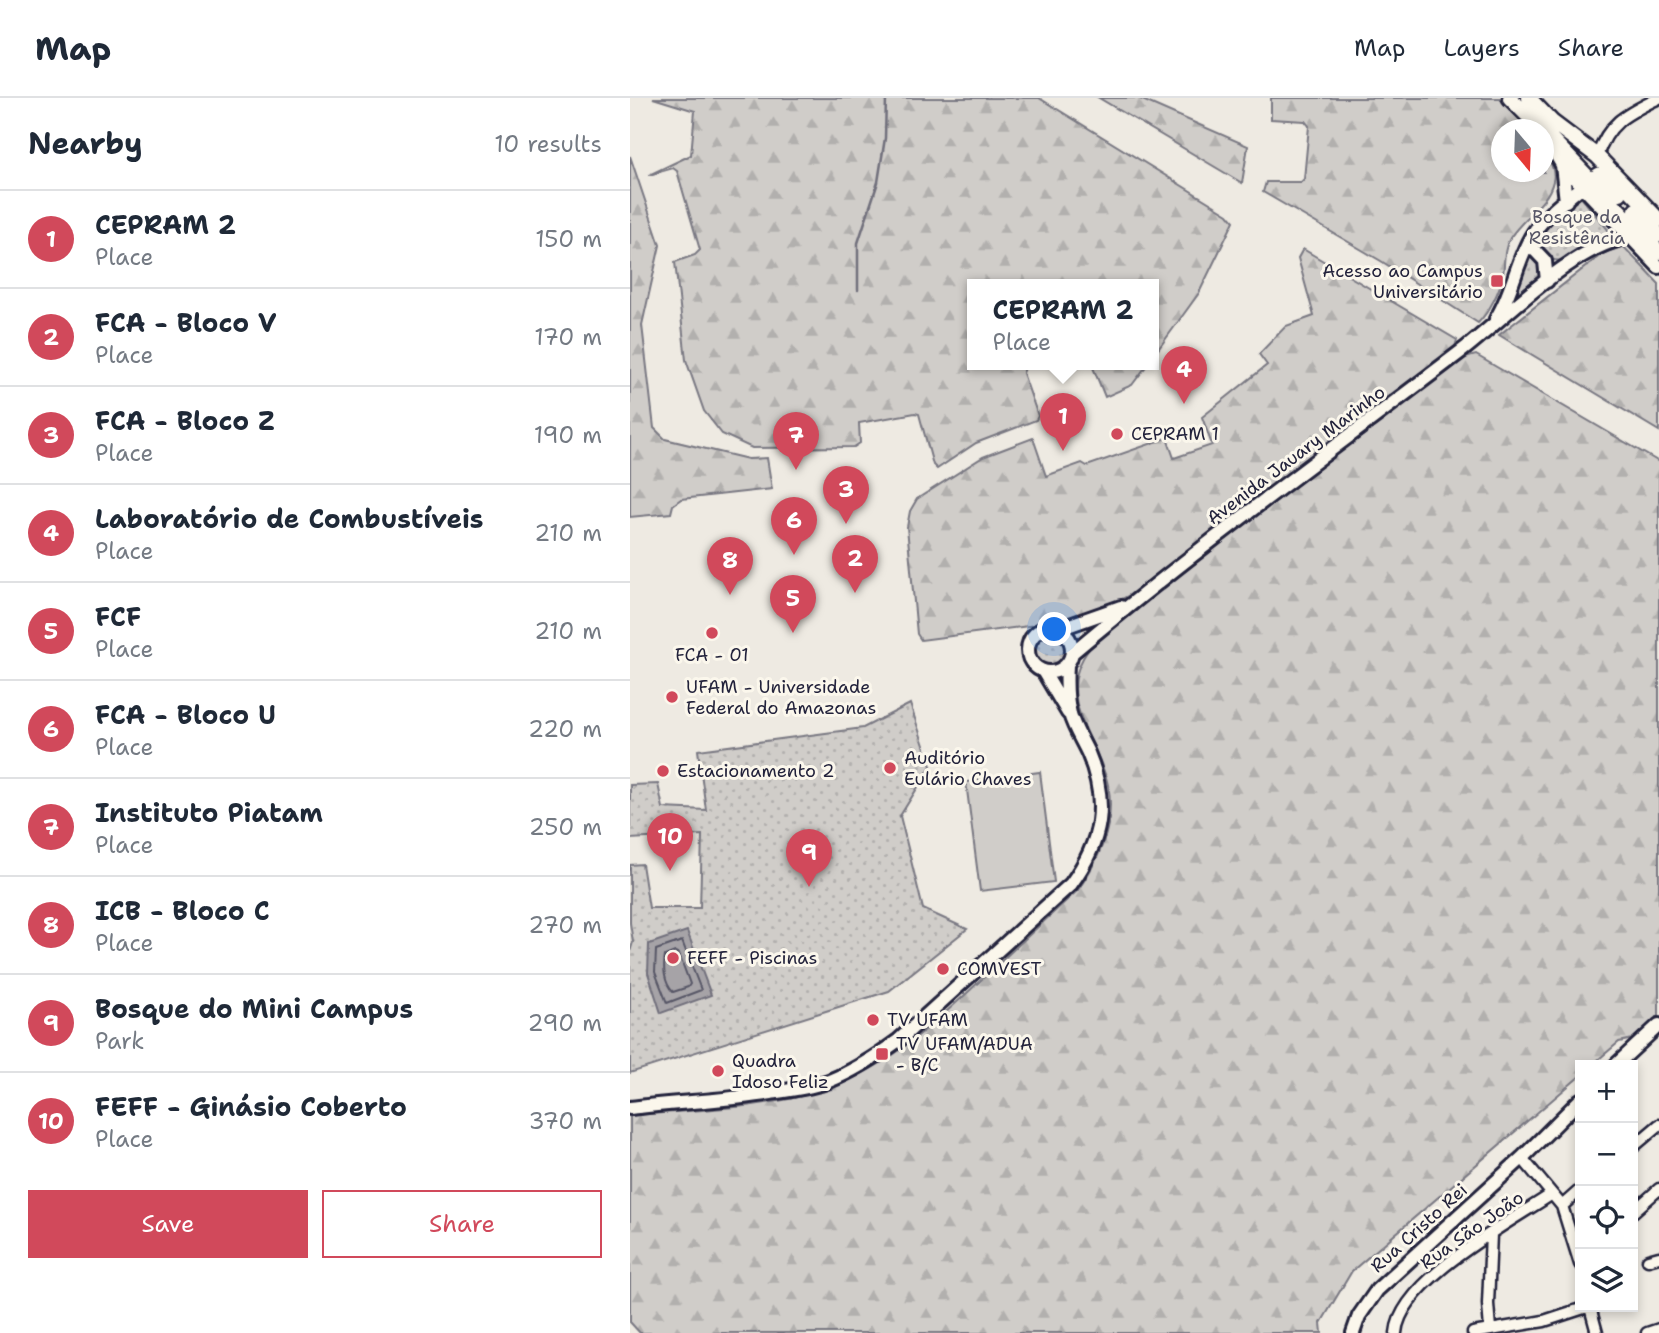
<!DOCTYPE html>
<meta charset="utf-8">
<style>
body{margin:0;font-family:"Shantell Sans",sans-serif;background:#f2f2f3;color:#1f2937}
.controls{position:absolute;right:21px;bottom:21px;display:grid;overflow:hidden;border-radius:0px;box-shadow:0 4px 10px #0003}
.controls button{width:63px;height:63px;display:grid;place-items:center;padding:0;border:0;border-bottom:2px solid #e0e1e3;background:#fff;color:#1f2937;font:35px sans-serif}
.compass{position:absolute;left:861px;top:21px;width:63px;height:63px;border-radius:50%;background:#fff;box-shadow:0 4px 10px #0003;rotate:161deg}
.you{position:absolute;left:425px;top:532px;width:24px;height:24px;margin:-18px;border:5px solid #fff;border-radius:50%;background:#1a73e8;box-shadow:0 0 0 10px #1a73e833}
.badge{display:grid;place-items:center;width:46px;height:46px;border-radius:50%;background:#d1495b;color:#fff;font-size:23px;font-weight:700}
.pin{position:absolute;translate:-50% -58px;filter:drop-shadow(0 2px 4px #0008)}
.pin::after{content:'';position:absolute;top:37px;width:24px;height:21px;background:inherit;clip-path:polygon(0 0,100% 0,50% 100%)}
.popup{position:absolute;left:337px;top:181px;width:192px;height:91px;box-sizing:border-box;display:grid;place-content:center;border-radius:0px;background:#fff;filter:drop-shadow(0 2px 5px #0005);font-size:23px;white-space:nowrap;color:#747a83}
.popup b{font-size:26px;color:#1f2937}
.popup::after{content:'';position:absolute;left:50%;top:100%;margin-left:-14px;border:14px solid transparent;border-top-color:#fff}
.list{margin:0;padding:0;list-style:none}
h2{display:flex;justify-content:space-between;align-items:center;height:91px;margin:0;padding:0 28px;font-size:30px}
h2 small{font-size:23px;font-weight:400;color:#747a83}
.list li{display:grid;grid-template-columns:46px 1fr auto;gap:21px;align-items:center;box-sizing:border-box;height:98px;padding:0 28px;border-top:2px solid #e0e1e3}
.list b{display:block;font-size:26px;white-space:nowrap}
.list p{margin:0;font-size:23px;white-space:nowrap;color:#747a83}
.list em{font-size:23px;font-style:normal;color:#747a83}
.actions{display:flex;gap:14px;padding:21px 28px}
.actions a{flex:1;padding:16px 0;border:2px solid #d1495b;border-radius:0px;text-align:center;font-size:24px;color:#d1495b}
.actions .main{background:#d1495b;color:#fff}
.icon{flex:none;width:38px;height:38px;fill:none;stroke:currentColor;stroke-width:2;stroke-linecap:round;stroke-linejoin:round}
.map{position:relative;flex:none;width:1029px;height:1235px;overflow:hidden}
header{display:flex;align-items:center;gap:42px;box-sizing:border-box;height:98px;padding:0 35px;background:#fff;border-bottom:2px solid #e0e1e3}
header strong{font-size:33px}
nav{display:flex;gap:38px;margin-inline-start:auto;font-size:24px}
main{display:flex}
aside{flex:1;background:#fff}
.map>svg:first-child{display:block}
.grass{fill:#d0cdc9;stroke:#797882;stroke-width:2}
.forest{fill:url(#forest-firs);stroke:#797882;stroke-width:2}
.park{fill:url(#park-dots);stroke:#797882;stroke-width:2}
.water{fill:#a6a3a7;stroke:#716f7c;stroke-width:2}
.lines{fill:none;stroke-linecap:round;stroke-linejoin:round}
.shore{stroke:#575666;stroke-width:2}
.stream{stroke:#716f7c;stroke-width:2.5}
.minor-casing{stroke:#22223b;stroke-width:15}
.tertiary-casing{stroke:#22223b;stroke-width:18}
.secondary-casing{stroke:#22223b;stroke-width:19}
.minor{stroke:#fbf7ec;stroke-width:10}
.tertiary{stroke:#fbf7ec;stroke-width:12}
.secondary{stroke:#fbf7ec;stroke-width:14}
.poi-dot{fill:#d1495b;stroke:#fbf7ec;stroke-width:2.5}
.labels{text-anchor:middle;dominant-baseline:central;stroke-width:6;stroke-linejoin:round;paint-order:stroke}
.park-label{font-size:18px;fill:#565566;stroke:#fbf7ec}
.poi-label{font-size:18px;fill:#22223b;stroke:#fbf7ec;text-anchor:start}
.street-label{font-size:18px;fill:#22223b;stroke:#fbf7ec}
</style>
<header>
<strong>Map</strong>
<nav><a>Map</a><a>Layers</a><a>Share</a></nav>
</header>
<main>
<aside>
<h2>Nearby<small>10 results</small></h2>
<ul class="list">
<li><span class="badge">1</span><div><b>CEPRAM 2</b><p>Place</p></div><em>150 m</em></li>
<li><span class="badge">2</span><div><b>FCA - Bloco V</b><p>Place</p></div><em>170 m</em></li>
<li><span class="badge">3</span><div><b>FCA - Bloco Z</b><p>Place</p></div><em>190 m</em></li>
<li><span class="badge">4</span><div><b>Laboratório de Combustíveis</b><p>Place</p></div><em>210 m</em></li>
<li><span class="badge">5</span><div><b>FCF</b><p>Place</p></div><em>210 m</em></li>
<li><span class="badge">6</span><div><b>FCA - Bloco U</b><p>Place</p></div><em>220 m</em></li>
<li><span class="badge">7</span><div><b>Instituto Piatam</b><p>Place</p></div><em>250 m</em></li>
<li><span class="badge">8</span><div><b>ICB - Bloco C</b><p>Place</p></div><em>270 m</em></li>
<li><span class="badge">9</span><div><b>Bosque do Mini Campus</b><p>Park</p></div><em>290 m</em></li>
<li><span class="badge">10</span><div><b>FEFF - Ginásio Coberto</b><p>Place</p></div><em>370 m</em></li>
</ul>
<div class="actions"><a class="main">Save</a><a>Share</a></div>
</aside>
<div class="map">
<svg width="1029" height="1235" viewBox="0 0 1029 1235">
<defs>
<pattern id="forest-firs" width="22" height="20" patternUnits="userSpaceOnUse" patternTransform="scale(1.75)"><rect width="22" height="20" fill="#d0cdc9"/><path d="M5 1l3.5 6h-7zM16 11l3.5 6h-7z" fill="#b2b0ae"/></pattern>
<pattern id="park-dots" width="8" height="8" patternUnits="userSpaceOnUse" patternTransform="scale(1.75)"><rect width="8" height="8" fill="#d0cdc9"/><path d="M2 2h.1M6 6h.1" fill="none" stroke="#b2b0ae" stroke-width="1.8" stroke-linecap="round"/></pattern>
</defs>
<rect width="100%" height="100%" fill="#eeeae2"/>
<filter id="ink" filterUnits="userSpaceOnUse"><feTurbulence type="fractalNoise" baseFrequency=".0143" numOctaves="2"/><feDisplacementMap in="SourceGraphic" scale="14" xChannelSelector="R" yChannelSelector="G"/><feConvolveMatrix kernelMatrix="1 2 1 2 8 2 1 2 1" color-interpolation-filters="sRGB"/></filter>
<g filter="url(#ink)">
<path class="grass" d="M410,674l14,110 -74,9 -14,-109z"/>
<path class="forest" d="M23,0h386l189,116 6,7 -35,72 -45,62v-70h-182v80h61l-8,3 -2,5 15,43 -2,4 -60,23 -39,26 -4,-4 -14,-51 -4,-1 -56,10 1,20 -6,4 -102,1 -30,-14 -18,-23 -18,-51 -11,-98 20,-7 5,-5 -23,-79 -4,-3 -24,7 42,-20 4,-44z
M469,0h39l110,48 -6,37z
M641,0h229l30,31 -28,1v42h42v-21c5,9 12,19 9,30 -5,23 -31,37 -43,57 -7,12 -5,24 -7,37 -3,16 -14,37 -25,48l-97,-62 -118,-69 3,-10h35l3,-3 5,-53 -4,-5 -34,-2z
M0,58l30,89 -18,80 12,103 11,11 83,20 19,-1 5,31 -91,10 -8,6 -2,8 -41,4z
M993,148l36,38v147l-160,-96 103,-81z
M673,151l154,91 -2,7 -327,249 -30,15 -54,13 -123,16 -4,-6 -10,-107 3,-16 7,-12 66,-42 50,-19 13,38 36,-13 5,3 80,-28 7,20 38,-13 -10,-28 65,-52 -8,-11 27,-28 28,-10 -16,-58z
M846,257l183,107v554l-26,23 -14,3 -27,23h-12v11l-228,195 -31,52 1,10h-682l-10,-11v-206c63,-7 128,-6 190,-25 64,-19 112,-66 160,-110 33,-31 65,-61 98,-91 21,-30 38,-67 30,-105 -9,-43 -50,-82 -25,-127 12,-21 36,-36 54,-52l328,-248z
M462,267h55l-15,20 -27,12z"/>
<path class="park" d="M950,98l30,36c-17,11 -46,41 -65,23 -6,-6 -8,-12 -8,-20z
M898,157l12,8 4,13 -36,33z
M404 553a16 16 0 1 1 32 0a16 16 0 1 1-32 0Z
M280,606l21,62 -31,50 23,93 44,20 -78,62 -259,82v-121l3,-10 -3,-19v-58l12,-1 7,44h51l2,-73 -72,4v-54l28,-1 5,24 43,2 -8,-60 165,-22z"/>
<path class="water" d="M57,833l24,64 -50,18 -13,-40 1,-29z"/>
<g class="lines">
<path class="shore" d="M52,843l19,49 -34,13 -12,-31 1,-22z
M45,854l4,2 11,30 -2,3 -15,5c-9,-9 -10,-24 -8,-36z"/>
<path class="stream" d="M228,192v-47l20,-61 7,-44 1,-40"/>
<defs>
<path id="minor" d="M967,58c12,-35 30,-42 62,-58
M1003,1049l26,-22
M892,1060l40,48 18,58
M932,1108l18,-16
M1003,1114l26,-23
M1018,1162l11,-3
M960,1209l7,26
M860,1231l-2,-25 3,-70
M766,1235c4,-52 114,-111 156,-139
M843,1235l71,-12 43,-14
M1017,1235l12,-4"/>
<path id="tertiary" d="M917,41l15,26 97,102
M932,67l4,36
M898,145l17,18 2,20
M866,221c16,-25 20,-56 35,-82 11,-20 34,-36 51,-51
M398 552a22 22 0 1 1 44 0a22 22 0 1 1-44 0Z
M423,530l17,-3 51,-18
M442,555c126,-106 260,-203 391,-303 45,-35 110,-104 166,-113
M413,573l25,42
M986,967l43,-40
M0,1010c47,-6 94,-7 141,-15 19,-3 40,-5 58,-12 25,-10 48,-25 70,-41l172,-156c31,-43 38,-81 17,-131 -6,-13 -14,-25 -18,-39 -4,-16 -4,-32 -3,-49
M723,1235l6,-17 18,-26 145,-132 58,-58"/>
<path id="secondary" d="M880,0l32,32
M899,0l23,24 45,34 62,64
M914,33l115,121
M952,88l17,-11 21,18
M1006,112l23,25"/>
</defs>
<use href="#minor" class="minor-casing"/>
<use href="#tertiary" class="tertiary-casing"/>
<use href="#secondary" class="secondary-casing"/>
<use href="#minor" class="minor"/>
<use href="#tertiary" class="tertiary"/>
<use href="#secondary" class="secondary"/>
</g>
</g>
<g class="poi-dot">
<rect x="860" y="176" width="14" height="14" rx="3.5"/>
<circle cx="487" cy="336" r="7"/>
<circle cx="82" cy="535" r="7"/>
<circle cx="42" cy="599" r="7"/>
<circle cx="260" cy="670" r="7"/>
<circle cx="33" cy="673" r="7"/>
<circle cx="43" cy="860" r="7"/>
<circle cx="313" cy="871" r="7"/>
<circle cx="243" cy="922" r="7"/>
<rect x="245" y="949" width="14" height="14" rx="3.5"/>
<circle cx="88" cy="973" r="7"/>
</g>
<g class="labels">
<g class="park-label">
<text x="947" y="119">Bosque da<tspan x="947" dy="21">Resistência</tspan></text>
</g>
<g class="poi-label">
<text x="853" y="173" text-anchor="end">Acesso ao Campus<tspan x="853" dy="21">Universitário</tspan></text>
<text x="501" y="336">CEPRAM 1</text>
<text x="82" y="557" text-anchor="middle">FCA - 01</text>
<text x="56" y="589">UFAM - Universidade<tspan x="56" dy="21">Federal do Amazonas</tspan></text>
<text x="274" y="660">Auditório<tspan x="274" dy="21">Eulário Chaves</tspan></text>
<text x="47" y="673">Estacionamento 2</text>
<text x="57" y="860">FEFF - Piscinas</text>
<text x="327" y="871">COMVEST</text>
<text x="257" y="922">TV UFAM</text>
<text x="266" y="946">TV UFAM/ADUA<tspan x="266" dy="21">- B/C</tspan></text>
<text x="102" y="963">Quadra<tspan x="102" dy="21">Idoso Feliz</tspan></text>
</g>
<g class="street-label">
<text transform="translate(666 357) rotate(-37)">Avenida Jauary Marinho</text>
<text transform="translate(789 1130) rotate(-42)">Rua Cristo Rei</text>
<text transform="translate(842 1132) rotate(-35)">Rua São João</text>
</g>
</g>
</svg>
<div class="controls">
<button>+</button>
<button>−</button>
<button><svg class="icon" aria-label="locate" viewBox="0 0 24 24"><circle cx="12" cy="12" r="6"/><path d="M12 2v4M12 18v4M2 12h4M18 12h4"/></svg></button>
<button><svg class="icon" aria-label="layers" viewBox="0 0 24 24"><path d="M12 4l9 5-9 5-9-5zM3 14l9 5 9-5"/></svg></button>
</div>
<svg class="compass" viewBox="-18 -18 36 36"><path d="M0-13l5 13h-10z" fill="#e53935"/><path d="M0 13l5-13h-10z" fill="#747a83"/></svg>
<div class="you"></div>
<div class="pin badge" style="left:433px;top:353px">1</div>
<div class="popup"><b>CEPRAM 2</b>Place</div>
<div class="pin badge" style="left:225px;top:495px">2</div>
<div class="pin badge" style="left:216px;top:426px">3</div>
<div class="pin badge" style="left:554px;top:306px">4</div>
<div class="pin badge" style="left:163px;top:535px">5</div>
<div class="pin badge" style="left:164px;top:457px">6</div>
<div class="pin badge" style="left:166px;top:372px">7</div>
<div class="pin badge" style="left:100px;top:497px">8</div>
<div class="pin badge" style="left:179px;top:789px">9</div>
<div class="pin badge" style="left:40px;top:773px">10</div>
</div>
</main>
